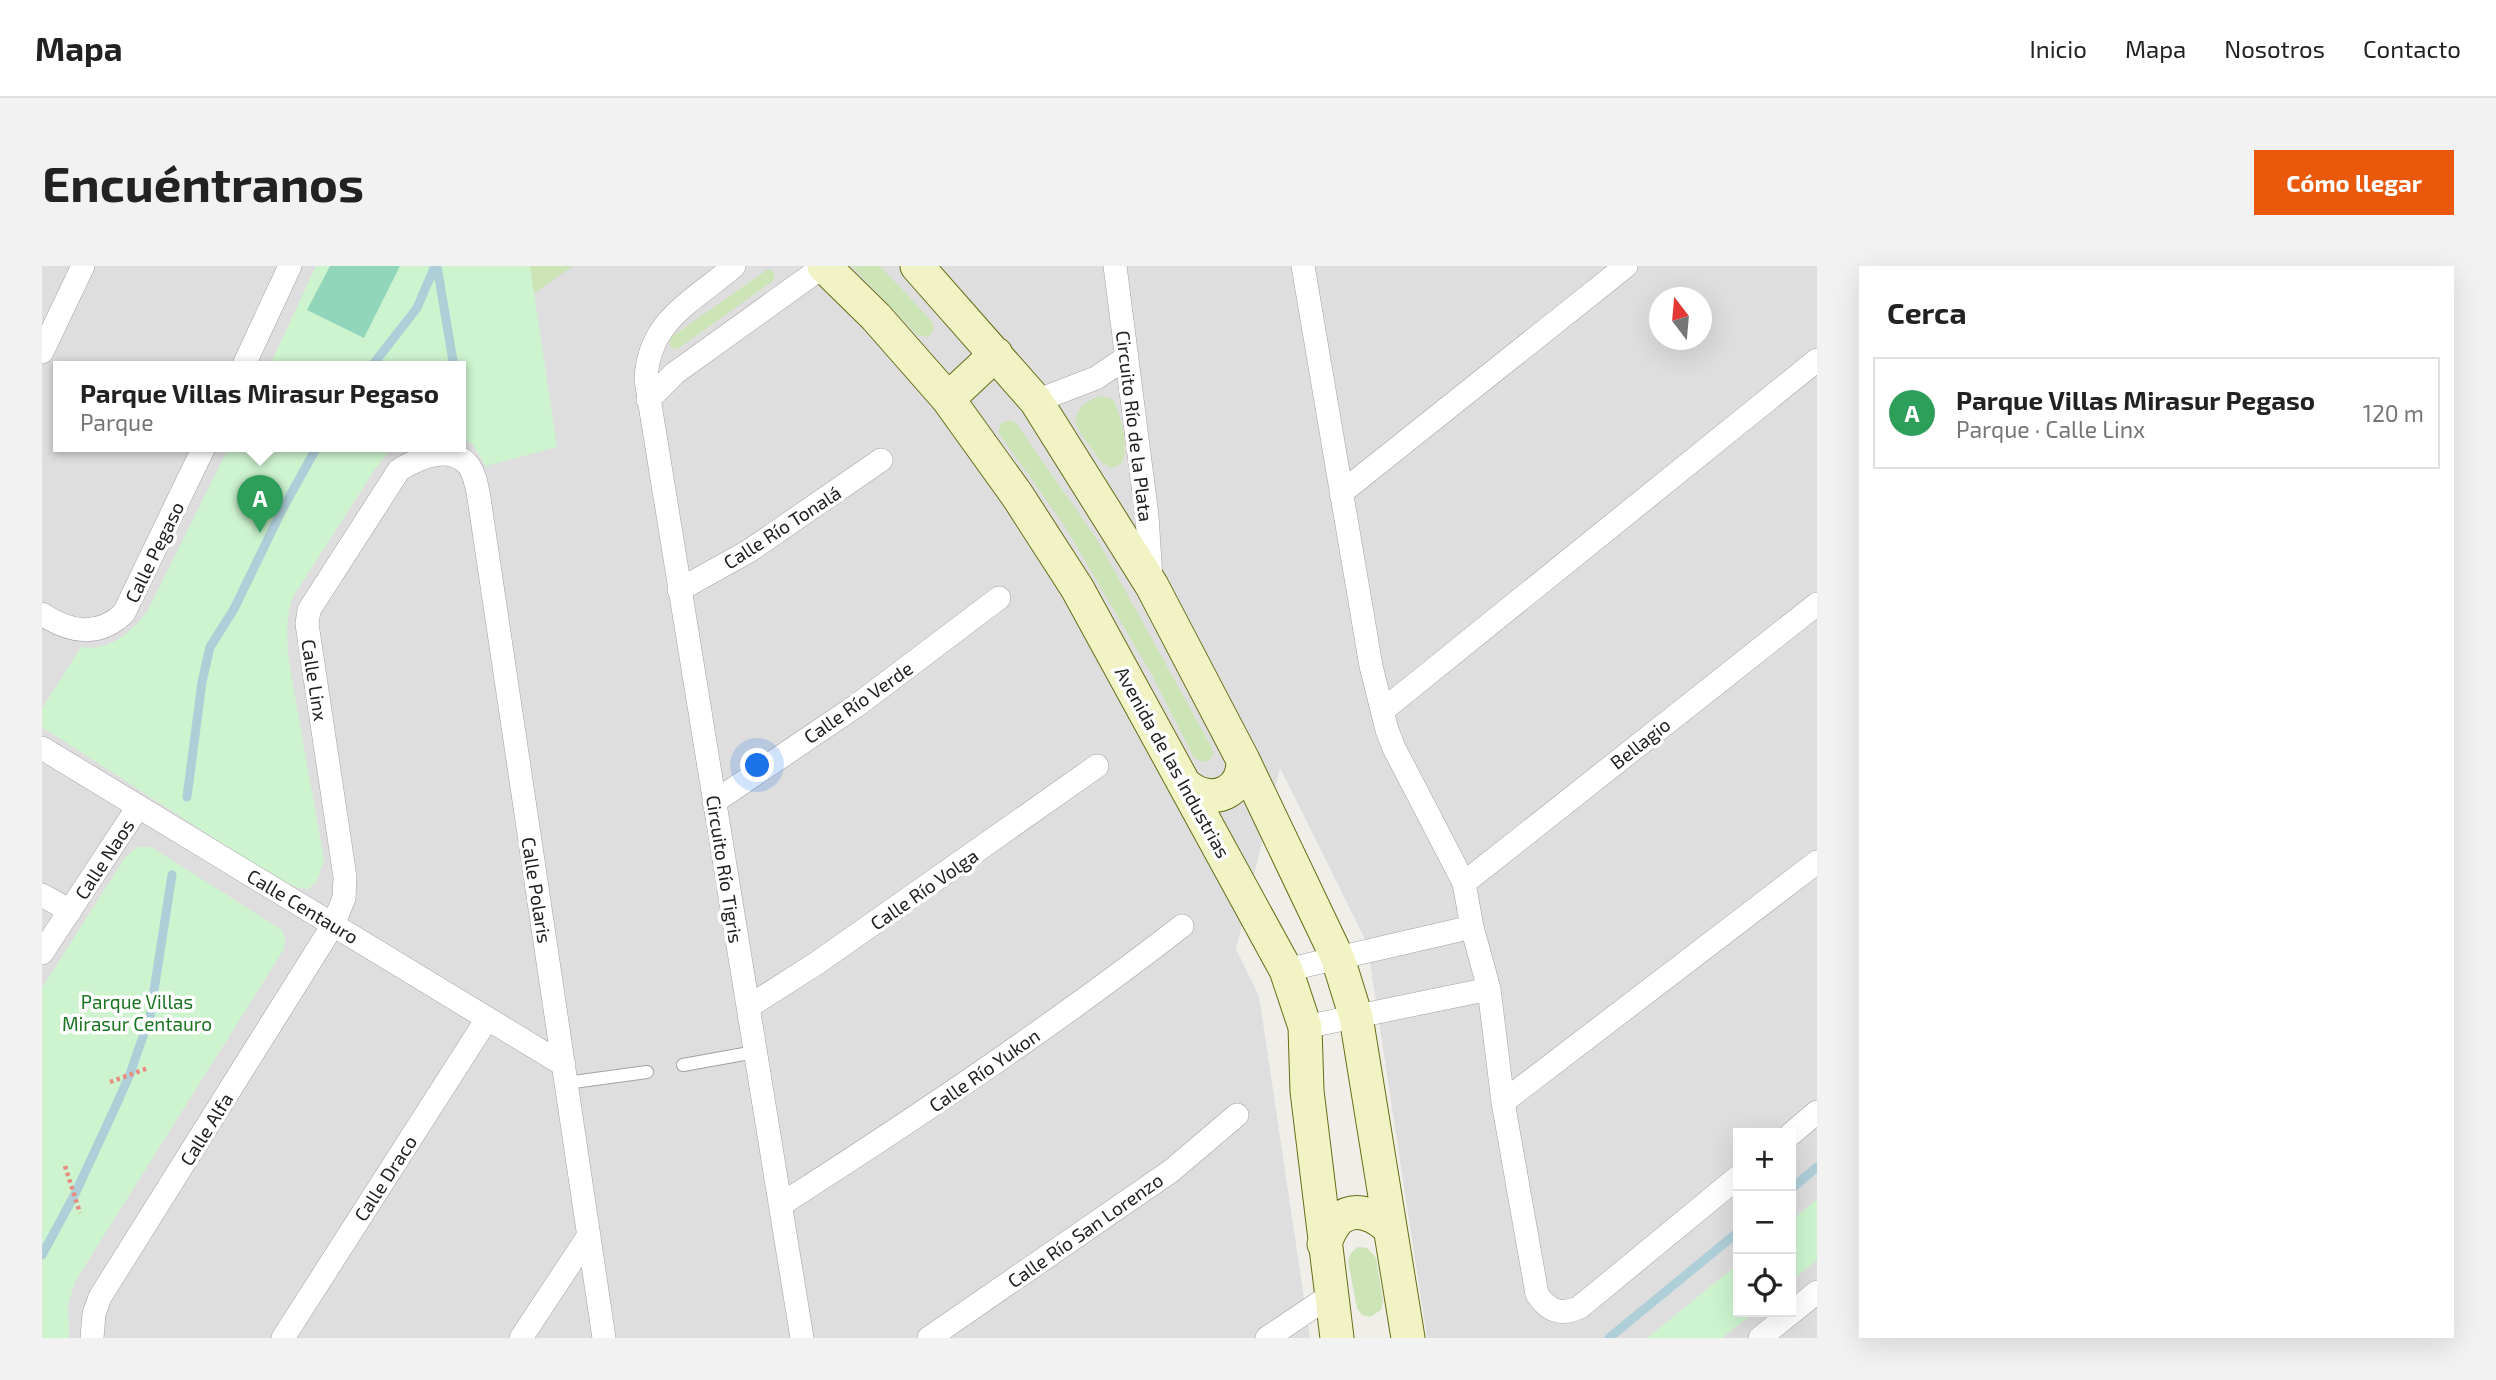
<!DOCTYPE html>
<html lang="es">
<meta charset="utf-8">
<style>
body{margin:0;font-family:"Exo 2",sans-serif;background:#f2f2f2;color:#222}
.controls{position:absolute;right:21px;bottom:21px;display:grid;overflow:hidden;border-radius:0px;box-shadow:0 7px 28px #0002}
.controls button{width:63px;height:63px;display:grid;place-items:center;padding:0;border:0;border-bottom:2px solid #e0e0e0;background:#fff;color:#222;font:35px sans-serif}
.compass{position:absolute;left:1607px;top:21px;width:63px;height:63px;border-radius:50%;background:#fff;box-shadow:0 7px 28px #0002;rotate:344deg}
.you{position:absolute;left:716px;top:500px;width:24px;height:24px;margin:-18px;border:5px solid #fff;border-radius:50%;background:#1a73e8;box-shadow:0 0 0 10px #1a73e833}
.badge{display:grid;place-items:center;width:46px;height:46px;border-radius:50%;background:#ea580c;color:#fff;font-size:23px;font-weight:700}
.pin{position:absolute;translate:-50% -58px;filter:drop-shadow(0 2px 4px #0008)}
.pin::after{content:'';position:absolute;top:37px;width:24px;height:21px;background:inherit;clip-path:polygon(0 0,100% 0,50% 100%)}
.popup{position:absolute;left:11px;top:95px;width:413px;height:91px;box-sizing:border-box;display:grid;place-content:center;border-radius:0px;background:#fff;filter:drop-shadow(0 2px 5px #0005);font-size:23px;white-space:nowrap;color:#767676}
.popup b{font-size:26px;color:#222}
.popup::after{content:'';position:absolute;left:50%;top:100%;margin-left:-14px;border:14px solid transparent;border-top-color:#fff}
.list{margin:0;padding:0;list-style:none}
h2{display:flex;justify-content:space-between;align-items:center;height:91px;margin:0;padding:0 28px;font-size:30px}
h2 small{font-size:23px;font-weight:400;color:#767676}
.list li{display:grid;grid-template-columns:46px 1fr auto;gap:21px;align-items:center;box-sizing:border-box;height:112px;margin:0 14px 14px;padding:0 14px;border:2px solid #e0e0e0;border-radius:0px}
.list b{display:block;font-size:26px;white-space:nowrap}
.list p{margin:0;font-size:23px;white-space:nowrap;color:#767676}
.list em{font-size:23px;font-style:normal;color:#767676}
.icon{flex:none;width:38px;height:38px;fill:none;stroke:currentColor;stroke-width:2;stroke-linecap:round;stroke-linejoin:round}
.map{position:relative;flex:none;width:1775px;height:1072px;overflow:hidden;border-radius:0px}
header{display:flex;align-items:center;gap:42px;box-sizing:border-box;height:98px;padding:0 35px;background:#fff;border-bottom:2px solid #e0e0e0}
header strong{font-size:33px}
nav{display:flex;gap:38px;margin-inline-start:auto;font-size:24px}
.intro{display:flex;align-items:center;justify-content:space-between;box-sizing:border-box;height:168px;padding:0 42px}
h1{margin:0;font-size:49px}
.button{padding:18px 32px;border-radius:0px;background:#ea580c;color:#fff;font-size:24px;font-weight:700}
main{display:flex;gap:42px;padding:0 42px}
aside{flex:1;background:#fff;border-radius:0px;box-shadow:0 7px 28px #0002}
.map>svg:first-child{display:block}
.residential{fill:#dfdede;fill-rule:evenodd}
.grass{fill:#cde4b6}
.park{fill:#cdf4cf}
.pitch{fill:#91d5ba}
.lines{fill:none;stroke-linecap:round;stroke-linejoin:round}
.stream{stroke:#afcfd8;stroke-width:9}
.lane-casing{stroke:#a2a2a2;stroke-width:14}
.street-casing{stroke:#a2a2a2;stroke-width:24}
.secondary-casing{stroke:#646e13;stroke-width:35}
.path{stroke:#ea8b81;stroke-width:4.5;stroke-dasharray:3.5 3.5;stroke-linecap:butt}
.lane{stroke:#fff;stroke-width:12}
.street{stroke:#fff;stroke-width:23}
.secondary{stroke:#f1f3c5;stroke-width:33}
.labels{text-anchor:middle;dominant-baseline:central;stroke-width:7;stroke-linejoin:round;paint-order:stroke}
.street-label{font-size:19px;fill:#212121;stroke:#fff}
.park-label{font-size:19px;fill:#1a7521;stroke:#fff}
</style>
<header>
<strong>Mapa</strong>
<nav><a>Inicio</a><a>Mapa</a><a>Nosotros</a><a>Contacto</a></nav>
</header>
<div class="intro"><h1>Encuéntranos</h1><a class="button">Cómo llegar</a></div>
<main>
<div class="map">
<svg width="1775" height="1072" viewBox="0 0 1775 1072">
<rect width="100%" height="100%" fill="#f0eee9"/>
<path class="residential" d="M0,0h1775v1072h-390l-60,-395 -87,-175 -44,181 23,47 51,342h-1268zM1618,32h42v42h-42zM17,101h402v80h-402zM1696,867h53v179h-53z"/>
<path class="grass" d="M488,0h43l-40,28z
M810,0h28l51,54 3,7 -2,6 -5,4 -10,-2z
M726,3l6,3v8l-95,68 -6,1 -3,-3v-8z
M1059,130l11,3c9,12 18,52 9,65l-9,4c-10,-3 -13,-10 -19,-18 -12,-15 -27,-32 -7,-47 5,-3 9,-6 15,-7z
M968,154l6,3 82,118 114,207 1,7 -4,5 -6,2 -9,-4 -42,-83 -88,-150 -66,-93 3,-9z
M1316,981l9,1 9,10 7,43 -2,9 -11,7 -8,-2 -5,-7 -9,-47 3,-8z"/>
<path class="park" d="M274,0h214l27,181 -71,19 -13,-21 -12,-9v-69h-192z
M187,181h164l-18,22 -82,128c-8,23 -6,43 -4,66l35,197 -7,21 -9,8 -9,-1 -25,-11 -232,-150v-18l39,-62c27,5 51,-15 66,-35z
M95,581h14l131,83 3,8 -1,11 -208,331 -8,24 1,34h-27v-350l82,-129z
M1775,933v61l-26,21v-60z
M1696,998v48h16l-32,26h-75z"/>
<path class="pitch" d="M288,0h70l-36,72 -57,-28z"/>
<g class="lines">
<path class="stream" d="M395,0l17,101
M329,101l46,-59 18,-42
M145,531l15,-115 8,-35 24,-38 49,-101 34,-61
M1749,923l26,-22
M0,989l33,-61 38,-82 17,-38 20,-58 22,-141
M1567,1072l129,-106"/>
<defs>
<path id="lane" d="M641,799l72,-13
M524,817l81,-11"/>
<path id="street" d="M692,0c-40,35 -86,54 -88,114l156,958
M1073,0l32,250 4,63
M1261,0l68,400 16,64 7,18 70,135 8,44 17,62 14,113 34,192c11,17 24,22 43,13l158,-130
M0,86l41,-86
M201,101l47,-101
M606,134l27,-27 149,-107
M994,135l60,-23 31,-21
M1299,227l285,-227
M637,324l70,-39 132,-91
M0,348c27,18 56,24 82,-1l80,-166
M1340,445l435,-351
M0,482l522,317
M672,536l142,-96 143,-108
M1422,617l353,-279
M0,629l28,16
M0,687l96,-146
M1244,704l186,-43
M706,741l69,-44 280,-197
M1263,761l184,-38
M1461,836l314,-240
M1749,868l26,-22
M738,939c138,-88 273,-179 402,-279
M50,1072l2,-24 6,-17 233,-372 11,-27 1,-21 -38,-253 2,-14 90,-140c20,-12 52,-27 70,-4 6,8 8,22 10,32l125,840
M241,1072l204,-319
M479,1072l68,-103
M887,1072l242,-167 66,-56
M1225,1072l64,-43
M1718,1072l57,-46"/>
<path id="secondary" d="M782,0l52,51 72,82 69,96 60,93 209,382 19,57 2,64 30,247
M875,0l119,135 116,185 91,174 95,199 18,58 52,321
M906,133l48,-45
M1146,521c25,19 56,5 55,-27
M1282,978c4,-8 8,-19 15,-25 17,-14 38,-3 51,10"/>
</defs>
<use href="#lane" class="lane-casing"/>
<use href="#street" class="street-casing"/>
<use href="#secondary" class="secondary-casing"/>
<path class="path" d="M68,816l38,-14
M23,900l15,47"/>
<use href="#lane" class="lane"/>
<use href="#street" class="street"/>
<use href="#secondary" class="secondary"/>
</g>
<g class="labels">
<g class="street-label">
<text transform="translate(1093 160) rotate(83)">Circuito Río de la Plata</text>
<text transform="translate(740 261) rotate(-33)">Calle Río Tonalá</text>
<text transform="translate(112 286) rotate(-64)">Calle Pegaso</text>
<text transform="translate(273 414) rotate(81)">Calle Linx</text>
<text transform="translate(816 436) rotate(-35)">Calle Río Verde</text>
<text transform="translate(1598 477) rotate(-38)">Bellagio</text>
<text transform="translate(1131 496) rotate(61)">Avenida de las Industrias</text>
<text transform="translate(62 593) rotate(-57)">Calle Naos</text>
<text transform="translate(683 603) rotate(81)">Circuito Río Tigris</text>
<text transform="translate(882 623) rotate(-35)">Calle Río Volga</text>
<text transform="translate(495 624) rotate(81)">Calle Polaris</text>
<text transform="translate(261 640) rotate(31)">Calle Centauro</text>
<text transform="translate(942 804) rotate(-35)">Calle Río Yukon</text>
<text transform="translate(164 863) rotate(-58)">Calle Alfa</text>
<text transform="translate(343 912) rotate(-57)">Calle Draco</text>
<text transform="translate(1043 964) rotate(-35)">Calle Río San Lorenzo</text>
</g>
<g class="park-label">
<text x="95" y="735">Parque Villas<tspan x="95" dy="22">Mirasur Centauro</tspan></text>
</g>
</g>
</svg>
<div class="controls">
<button>+</button>
<button>−</button>
<button><svg class="icon" aria-label="locate" viewBox="0 0 24 24"><circle cx="12" cy="12" r="6"/><path d="M12 2v4M12 18v4M2 12h4M18 12h4"/></svg></button>
</div>
<svg class="compass" viewBox="-18 -18 36 36"><path d="M0-13l5 13h-10z" fill="#e53935"/><path d="M0 13l5-13h-10z" fill="#767676"/></svg>
<div class="you"></div>
<div class="pin badge" style="left:218px;top:267px;background:#2e9e5b">A</div>
<div class="popup"><b>Parque Villas Mirasur Pegaso</b>Parque</div>
</div>
<aside>
<h2>Cerca<small></small></h2>
<ul class="list">
<li><span class="badge" style="background:#2e9e5b">A</span><div><b>Parque Villas Mirasur Pegaso</b><p>Parque · Calle Linx</p></div><em>120 m</em></li>
</ul>
</aside>
</main>
